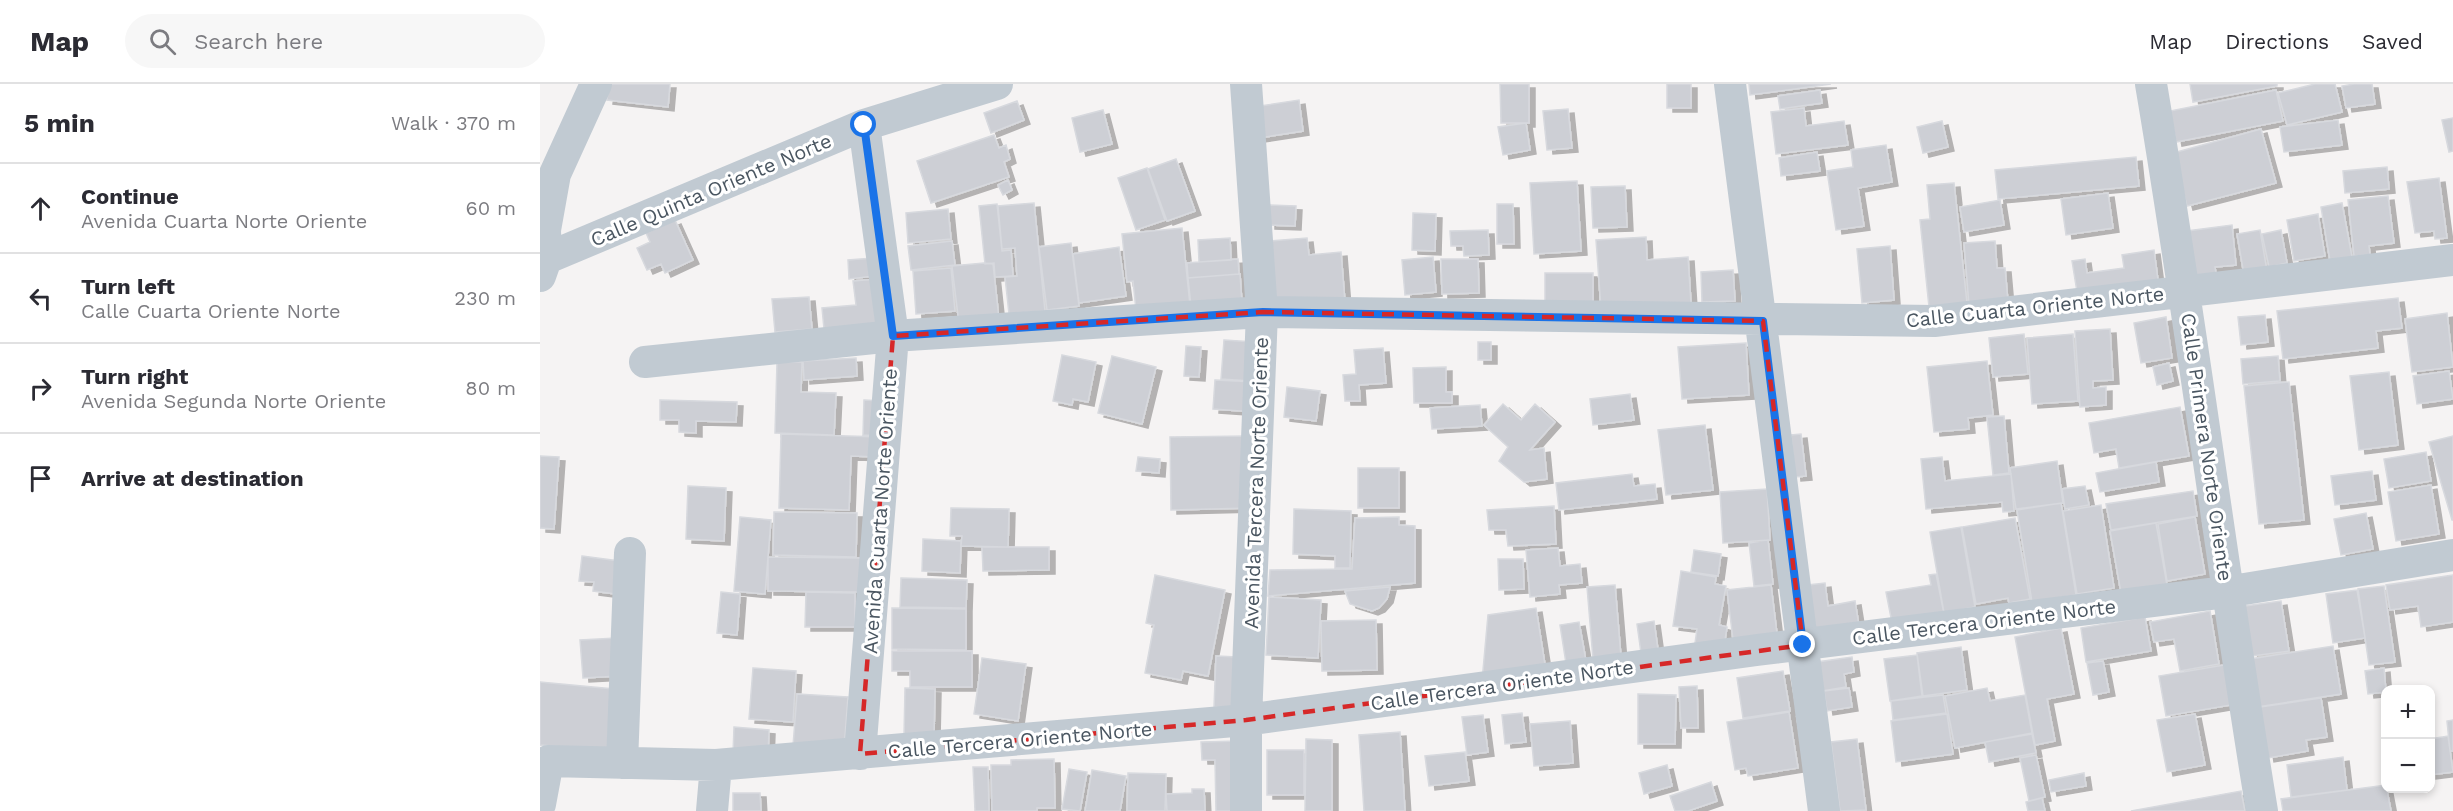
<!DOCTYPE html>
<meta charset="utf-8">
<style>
body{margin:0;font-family:"Work Sans",sans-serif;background:#f7f7f7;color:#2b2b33}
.controls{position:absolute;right:18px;bottom:18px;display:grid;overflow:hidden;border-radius:12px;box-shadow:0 3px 9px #0003}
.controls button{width:54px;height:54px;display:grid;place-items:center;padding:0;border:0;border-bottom:2px solid #e1e1e2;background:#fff;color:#2b2b33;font:30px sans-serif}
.stop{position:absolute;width:18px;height:18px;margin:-14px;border:4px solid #1a73e8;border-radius:50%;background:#fff}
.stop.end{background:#1a73e8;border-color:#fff;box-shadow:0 2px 6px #0008}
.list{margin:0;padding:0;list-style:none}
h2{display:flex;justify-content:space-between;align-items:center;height:78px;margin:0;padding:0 24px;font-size:26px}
h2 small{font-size:20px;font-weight:400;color:#7c7c81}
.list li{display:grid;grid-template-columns:39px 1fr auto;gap:18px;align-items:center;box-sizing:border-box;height:90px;padding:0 24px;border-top:2px solid #e1e1e2}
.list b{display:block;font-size:22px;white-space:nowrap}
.list p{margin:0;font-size:20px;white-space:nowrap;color:#7c7c81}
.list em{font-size:20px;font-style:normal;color:#7c7c81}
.icon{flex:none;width:33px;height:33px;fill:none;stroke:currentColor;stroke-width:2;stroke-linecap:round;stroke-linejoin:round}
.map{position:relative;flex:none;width:1913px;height:727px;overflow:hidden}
header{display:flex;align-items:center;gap:36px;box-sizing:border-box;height:84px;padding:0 30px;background:#fff;border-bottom:2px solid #e1e1e2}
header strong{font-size:28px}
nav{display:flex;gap:33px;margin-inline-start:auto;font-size:21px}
.search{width:420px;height:54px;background:#f7f7f7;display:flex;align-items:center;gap:15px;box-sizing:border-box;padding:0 21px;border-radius:33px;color:#7c7c81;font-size:22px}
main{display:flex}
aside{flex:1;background:#fff}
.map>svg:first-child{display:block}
.building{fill:#cdcfd5;stroke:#d7d9de;stroke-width:1.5;filter:url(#shadow)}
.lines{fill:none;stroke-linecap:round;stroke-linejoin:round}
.minor{stroke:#c1cad2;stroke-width:32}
.route{stroke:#1a73e8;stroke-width:8}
.marked{fill:none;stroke:#d62828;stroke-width:4.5;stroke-dasharray:12 8;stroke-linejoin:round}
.labels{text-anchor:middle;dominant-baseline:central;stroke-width:6;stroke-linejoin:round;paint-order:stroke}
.street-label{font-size:20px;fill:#4a5661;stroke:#fff}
</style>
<header>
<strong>Map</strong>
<div class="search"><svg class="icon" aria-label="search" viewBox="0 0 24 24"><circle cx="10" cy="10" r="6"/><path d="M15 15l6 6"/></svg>Search here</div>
<nav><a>Map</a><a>Directions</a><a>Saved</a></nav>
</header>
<main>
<aside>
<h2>5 min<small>Walk · 370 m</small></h2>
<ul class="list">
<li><svg class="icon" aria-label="ahead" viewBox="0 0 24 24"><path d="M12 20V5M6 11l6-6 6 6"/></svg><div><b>Continue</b><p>Avenida Cuarta Norte Oriente</p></div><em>60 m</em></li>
<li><svg class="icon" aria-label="left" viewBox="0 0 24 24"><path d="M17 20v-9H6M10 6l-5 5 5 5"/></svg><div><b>Turn left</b><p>Calle Cuarta Oriente Norte</p></div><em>230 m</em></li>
<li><svg class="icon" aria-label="right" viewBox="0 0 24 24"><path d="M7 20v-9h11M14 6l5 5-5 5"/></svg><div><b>Turn right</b><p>Avenida Segunda Norte Oriente</p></div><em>80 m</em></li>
<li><svg class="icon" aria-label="arrive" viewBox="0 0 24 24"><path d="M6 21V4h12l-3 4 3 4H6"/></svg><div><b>Arrive at destination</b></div></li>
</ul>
</aside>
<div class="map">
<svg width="1913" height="727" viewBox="0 0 1913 727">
<defs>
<filter id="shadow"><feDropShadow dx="6" dy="4" stdDeviation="0" flood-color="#0004"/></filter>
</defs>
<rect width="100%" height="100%" fill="#f5f3f3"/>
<path class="building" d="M69,0h61l-2,23 -61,-7z
M960,0h29v39h-28z
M1127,0h24v24h-24z
M1209,0h82l-81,11z
M1650,0h87v2l-84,16z
M1775,0h20l7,28 -55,13 -9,-32z
M1814,0h18l3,20 -29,4 -4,-22z
M1280,6l2,13 -42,6 -2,-13z
M1736,6l7,31 -107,21 -6,-31z
M759,16l4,31 -44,7 -5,-31z
M477,17l7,19 -33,13 -7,-20z
M1264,24l2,18 38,-5 4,24 -72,9 -5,-42z
M1028,25l4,39 -25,2 -4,-39z
M563,26l9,34 -32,8 -8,-34z
M1913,34v33l-4,1 -7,-32z
M1798,36l4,25 -58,7 -4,-25z
M1402,37l6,26 -25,6 -6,-26z
M986,39l4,27 -27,5 -5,-28z
M1721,45l15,54 -89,23 -14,-53z
M454,51l5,13 7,-3 4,14 -6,3 5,15 -78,26 -14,-42z
M1346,61l6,37 -34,6 6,38 -28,4 -9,-59 26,-4 -2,-17z
M1277,68l3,19 -39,5 -2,-18z
M1596,73l3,29 -141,13 -3,-29z
M636,75l19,52 -28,10 -19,-52z
M1847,83l2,22 -44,4 -2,-22z
M607,84l18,52 -29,10 -18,-52z
M1899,94l8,60 -12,1 -1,-8 -19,2 -8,-51z
M468,96l4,10 -9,5 -5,-10z
M1037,97l4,70 -47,3 -4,-71z
M1414,99l13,120 -38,4 -9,-87 10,-1 -3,-34z
M1085,102l2,41 -34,1 -2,-41z
M1568,109l5,35 -47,7 -5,-36z
M1848,112l6,47 -25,3 1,9 -16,1 -6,-56z
M1460,116l4,25 -40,7 -4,-25z
M494,119l11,108 -36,3 -4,-37 12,-1 -2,-28 -13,1 -4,-43z
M1802,119l10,54 -22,4 -9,-54z
M457,120l5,47 9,-1 2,26 -18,1 -1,-14 -9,1 -6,-58z
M957,120h16l1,40h-17z
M729,121l27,1 -1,20 -26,-1z
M408,125l3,30 -43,4 -2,-30z
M873,129l23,1 -1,37 -23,-1z
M1778,130l7,42 -31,5 -7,-41z
M135,136l18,40 -28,13 -4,-9 -14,6 -10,-22 13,-6 -4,-9z
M1692,141l4,40 -21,2 1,7 -24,3 -5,-46z
M642,144l8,77 -54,5 -3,-29 -6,1 -5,-48z
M948,146l1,25 -25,1 -1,-10h-12l-1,-15z
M1720,146l7,41 -23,4 -7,-41z
M1741,146l6,33 -18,4 -7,-33z
M1106,153l1,23 41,-3 3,46 -90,6 -5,-69z
M690,154l1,22 -32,2 -1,-22z
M767,154l2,17 32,-3 4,50 -69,6 -6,-67z
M412,157l3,24 -44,5 -3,-24z
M1455,157l2,27h8l3,34 -39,3 -5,-62z
M531,159l8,63 -32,4 -8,-63z
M1350,162l4,54 -32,3 -5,-54z
M579,163l7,49 -47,7 -6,-49z
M1614,166l4,30 -81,12 -5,-31 13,-2 2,14 37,-5 -2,-13z
M893,173l3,35 -31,3 -3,-35z
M333,174l1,18 -25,3 -1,-19z
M698,175l1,15 -51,4 -1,-15z
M901,175h37l1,34 -37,1z
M444,179l9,1 6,55 -40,5 -7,-58z
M411,184l4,43 -39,3 -3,-43z
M1193,186l2,31 -33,1 -1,-30z
M1005,189h48v32h-48z
M700,190l2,29 -51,3 -3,-28z
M338,195l3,46 -57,4 -2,-21 34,-3 -3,-24z
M269,213l3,32 -37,3 -3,-33z
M1858,214l4,30 -26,3 2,17 -95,11 -6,-48z
M1907,229l6,54 -41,5 -7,-53z
M1725,231l3,27 -27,3 -3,-28z
M1626,233l6,41 -31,5 -7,-40z
M1570,245l3,51 -20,1v7l13,-1v18l-26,2 -5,-76z
M1484,250l4,40 -35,3 -4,-39z
M1533,250l5,67 -46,3 -5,-66z
M684,256l30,2 -3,39 -30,-2z
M938,258h13v18h-13z
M1206,259l3,52 -67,4 -4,-52z
M646,262l15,1 -2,30 -15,-1z
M843,264l3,35 -27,2 1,16h-15l-2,-26 13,-1 -2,-24z
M522,271l34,7 -8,40 -15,-3 -1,6 -19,-4z
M572,272l44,11 -14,57 -44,-11z
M1738,272l2,25 -37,3 -2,-25z
M316,274l1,18 -53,4 -1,-19z
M1447,277l6,54 -25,3 1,11 -35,3 -7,-65z
M237,278h25l-1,30 35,1 -2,42 -59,-2z
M1629,279l4,18 -16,4 -4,-18z
M906,283v25h6v11h-38l-1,-35z
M1909,287l4,28 -36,5 -4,-28z
M1849,288l9,73 -39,5 -9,-74z
M675,296l41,2 -1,30 -42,-3z
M1749,298l15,138 -45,4 -15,-138z
M747,303l33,4 -4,30 -32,-4z
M1090,310l4,26 -41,5 -3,-26z
M120,316l77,2 -1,20 -40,-1v12l-17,-1v-12h-19z
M324,316l18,1 -2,35 -17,-1z
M963,320l18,16 14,-16 20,18 -25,28 14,-2 3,31 -23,3 -25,-21 9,-14 -24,-22z
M940,321l2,21 -50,3 -2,-21z
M1640,323l9,49 -70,12 -3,-19 -22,4 -5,-30z
M1464,332l5,57 -16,2 -6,-58z
M1165,341l8,65 -47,5 -8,-65z
M241,350l100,3 -1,20 -29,-1 -2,54 -70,-2z
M1261,350l5,42 -11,1 -4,-42z
M709,352l2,72 -80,2 -1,-73z
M1913,352v84h-1l-23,-78z
M1886,368l5,29 -42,7 -5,-29z
M0,372l19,1 -5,72 -14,-1z
M598,373l22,2 -1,14 -23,-2z
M1402,373l3,24 66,-7 3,37 -11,1 -1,-10 -76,7 -5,-50z
M1517,377l6,42 -47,6 -6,-41z
M1616,378l3,20 -59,10 -4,-19z
M818,384h41v40h-41z
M1832,387l4,29 -41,5 -4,-29z
M1092,390l2,12 21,-2 2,15 -98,11 -3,-27z
M1891,401l8,49 -43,7 -8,-49z
M148,402l38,2 -2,53 -38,-2z
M1545,402l4,19 -24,4 -3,-20z
M1227,405l3,51 -47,3 -3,-51z
M1653,407l4,25 -86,14 -5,-26z
M1521,419l15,92 -44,7 -15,-92z
M1561,421l13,83 -37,6 -14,-83z
M1014,422l2,38 -48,2 -2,-16h-17l-2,-20z
M411,424l58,1 -1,38 -47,-1 1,-10h-12z
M754,425l57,2 -1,57h-15v-12l-42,-2z
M234,428l83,1 -1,44 -83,-2z
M1826,429l7,36 -32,6 -7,-36z
M200,433l31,3 -6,74 -31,-3z
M859,433v8l16,1v57l-147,13 2,-26 82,-1 3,-51z
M1655,433l10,57 -38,7 -9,-57z
M1475,434l15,81 -21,4 -1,-5 -32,6 -14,-77z
M1616,439l11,62 -46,8 -11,-62z
M1421,443l14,80 -31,6 -14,-81z
M383,455l38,2 -1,32 -38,-2z
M1228,456l5,44 -19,2 -5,-43z
M442,463h67v23l-66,1z
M1018,464l2,18 20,-2 2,19 -23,2 1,9 -30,3 -4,-47z
M1154,466l27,4 -3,22 -27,-4z
M42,472l45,6 -4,33 -30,-4 1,-9 -15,-1z
M228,473l94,1v34l-94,-1z
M958,475h25l1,30 -25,1z
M1141,487l35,6 -1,7 11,2 -7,39 8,2 -3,20 -29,-4 2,-14 -24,-3z
M1396,490l8,40 -52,9 -6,-31 45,-7 -2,-10z
M615,491l70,15 -17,86 -25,-5 -2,9 -36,-7 9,-48 -8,-2z
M1913,491v47l-32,5 -3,-21 -28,4 -4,-25z
M361,494l66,2 -1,28 -66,-1z
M1285,499l3,23 27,-5 4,25 -43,7 -8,-48z
M1075,501l6,72 -28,2 -6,-72z
M1231,501l7,57 -44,6 -7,-58z
M1844,502l11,76 -26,3 -11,-76z
M850,503l-3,12 -8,9 -7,3 -22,-7 -5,-13z
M1817,506l8,48 -32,5 -7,-49z
M181,508l19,2 -3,41 -20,-2z
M266,508l49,1v34h-50z
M729,513l52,3 -3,58 -52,-3z
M1741,517l8,50 -37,5 -7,-50z
M352,524l74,1v41l-74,-1z
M996,524l10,63 -64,10 6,-66z
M1670,527l9,53 -39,7 -6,-32 -20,3 -4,-20z
M1605,533l6,34 -65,11 -5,-34z
M836,536l1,50 -55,1 -1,-50z
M1114,537l4,29 -17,3 -4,-29z
M1039,538l9,50 -20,4 -8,-51z
M1521,544l13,66 -27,5 8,42 -20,4 -20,-108z
M76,554l3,38 -36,2 -3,-38z
M1793,562l8,48 -84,13 -7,-48z
M1421,563l6,43 -44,6 -6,-43z
M352,567h80v36h-62v-16h-18z
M1377,571l5,41 -32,5 -6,-42z
M676,572l22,1 -2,52 -22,-2z
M1312,573l2,15 -10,2 2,13 -24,4 -5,-29z
M442,574l44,6 -8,57 -44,-7z
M1563,577l6,31 -16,3 -6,-32z
M1684,581l7,40 -65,11 -7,-40z
M213,584l43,3 -3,51 -44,-3z
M1844,584l2,24 -18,2 -3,-23z
M1243,587l7,40 -47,7 -6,-40z
M0,598l74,7 -5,62 -69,-6z
M1157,602l1,42h-17l-2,-41z
M365,604l30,1 -1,47h-30z
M1309,604l3,19 -25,4 -3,-20z
M1447,604l3,13 35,-6 7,38 -77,15 -10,-52z
M257,610l51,3 -4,53 -51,-4z
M1098,610l38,1 -1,49h-37z
M1403,611l3,18 -53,7 -2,-19z
M1781,614l6,39 -21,3 2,11 -40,7 -8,-51z
M1249,628l9,56 -50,8 -2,-8 -11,2 -8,-48z
M982,629l4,29 -21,2 -3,-29z
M1407,630l6,40 -57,8 -5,-41z
M1655,630l10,51 -38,7 -10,-52z
M943,631l5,37 -21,3 -5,-38z
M1913,636v31h-3l-3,-30z
M1030,637l3,42 -39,3 -4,-42z
M194,643l35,3 -1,27 -35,-3z
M860,648l5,79h-41l-5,-76z
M1492,650l4,19 -47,9 -4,-20z
M1908,652l5,36 -23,3v-36z
M766,655l26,1v71h-27z
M1317,655l9,71 -26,1 -9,-69z
M699,657l1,70h-24l-1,-51h-13l-1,-18z
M727,666h37v45h-37z
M925,668l4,29 -40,5 -4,-30z
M1496,671l9,42 -16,4 -9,-43z
M1803,673l4,33 -56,7 -4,-32z
M514,675l1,49h-18v3h-45l-1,-46h20v-5z
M1127,681l5,21 -28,8 -5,-21z
M433,683h15l1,44h-14z
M529,685l18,3 -7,39 -18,-2z
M552,686l34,6 -6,35h-35z
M588,689l38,1 -1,37h-38z
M1544,689l2,13 -35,6 -2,-12z
M1171,698l6,19 -29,10h-13l-5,-15z
M1846,701l5,26h-108l-2,-12z
M652,705h12l1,22h-38l-1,-17 26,-1z
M1701,707l4,20h-114z
M193,709h27l1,18h-28z
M1502,714l3,13h-17l-2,-9z"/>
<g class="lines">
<path class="minor" d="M1190,0l94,727
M1611,0c41,242 71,485 111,727
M0,177l324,-136 133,-41
M0,192l6,-17 -1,-29 10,-56 41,-90
M105,278l248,-26 369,-24 672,9 519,-61
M320,670l33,-418 -29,-211
M82,679l8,-210
M0,720l8,-43 168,4 530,-45 511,-70 469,-58 227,-37
M172,727l4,-46
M706,727v-91l16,-408 -16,-228"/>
</g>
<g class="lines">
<path class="route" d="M324,41l29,211 370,-24 500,9 40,324"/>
</g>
<path class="marked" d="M722,228l501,9 40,324 -557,75 -386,34 33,-418z"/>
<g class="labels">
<g class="street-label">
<text transform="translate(171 106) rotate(-23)">Calle Quinta Oriente Norte</text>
<text transform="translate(1495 223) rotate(-6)">Calle Cuarta Oriente Norte</text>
<text transform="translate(1667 363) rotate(82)">Calle Primera Norte Oriente</text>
<text transform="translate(716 399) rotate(-88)">Avenida Tercera Norte Oriente</text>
<text transform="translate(340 427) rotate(-86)">Avenida Cuarta Norte Oriente</text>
<text transform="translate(1444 538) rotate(-7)">Calle Tercera Oriente Norte</text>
<text transform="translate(962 601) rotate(-8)">Calle Tercera Oriente Norte</text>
<text transform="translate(480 656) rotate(-5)">Calle Tercera Oriente Norte</text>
</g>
</g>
</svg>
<div class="controls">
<button>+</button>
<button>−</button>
</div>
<div class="stop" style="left:324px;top:41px"></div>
<div class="stop end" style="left:1263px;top:561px"></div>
</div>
</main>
